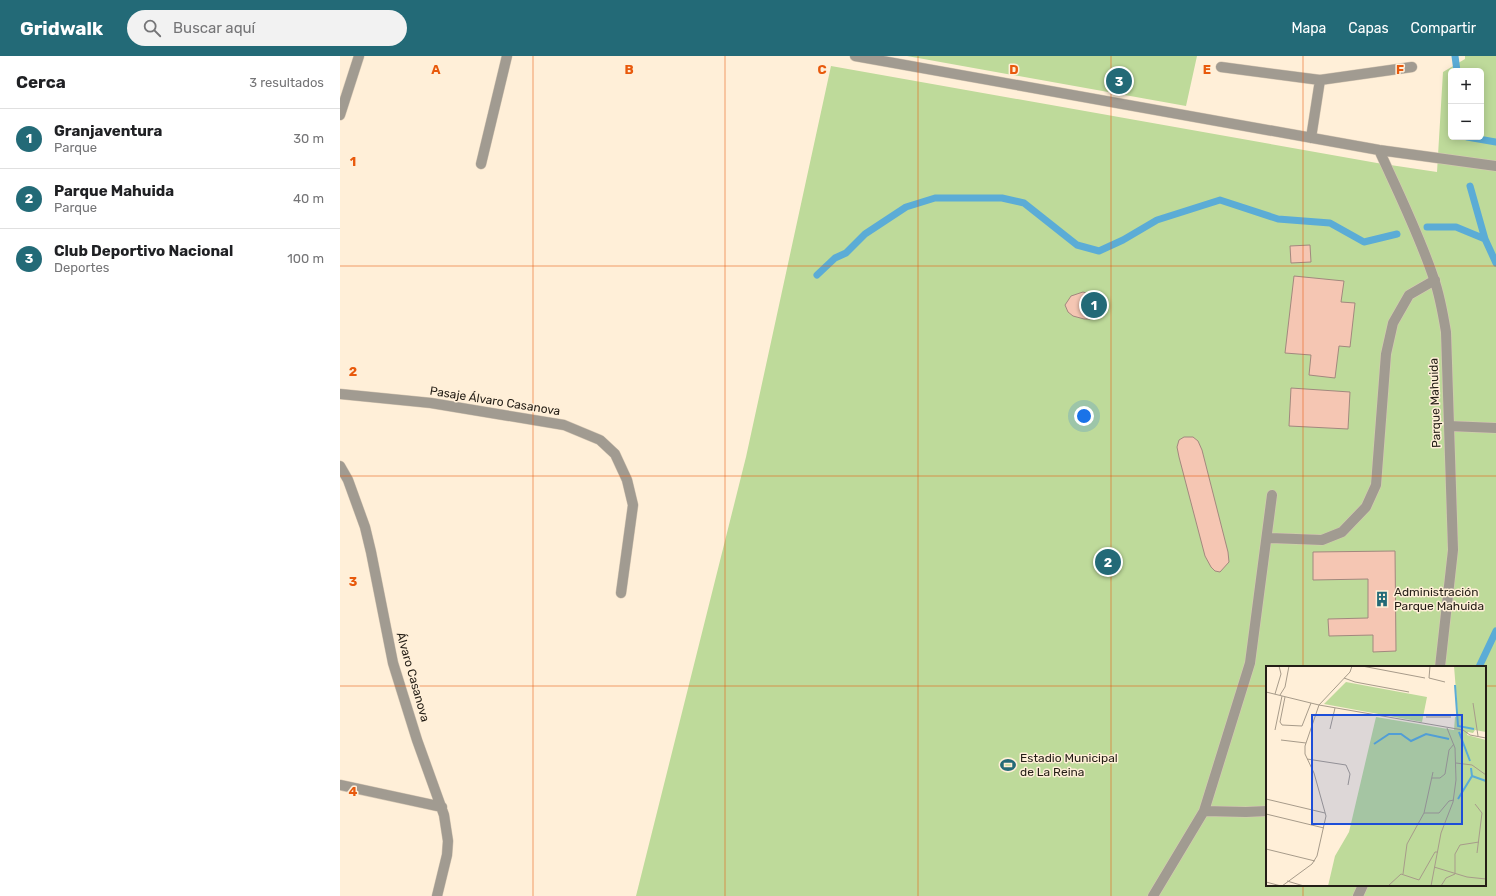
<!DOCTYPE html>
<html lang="es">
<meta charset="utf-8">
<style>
body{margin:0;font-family:Rubik,sans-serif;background:#f2f2f2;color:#202124}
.controls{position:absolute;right:12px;top:12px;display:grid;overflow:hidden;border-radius:6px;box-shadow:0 2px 10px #0003}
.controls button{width:36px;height:36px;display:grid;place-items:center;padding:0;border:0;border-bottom:1px solid #e0e0e0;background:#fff;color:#202124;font:20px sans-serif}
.you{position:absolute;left:744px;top:360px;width:14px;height:14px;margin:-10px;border:3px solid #fff;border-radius:50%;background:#1a73e8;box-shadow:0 0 0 6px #1a73e833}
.badge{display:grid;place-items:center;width:26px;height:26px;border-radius:50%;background:#236a77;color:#fff;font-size:13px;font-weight:700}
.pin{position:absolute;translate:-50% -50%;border:2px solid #fff;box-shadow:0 1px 4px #0006}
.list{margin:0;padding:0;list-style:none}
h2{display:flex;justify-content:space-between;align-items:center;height:52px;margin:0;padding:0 16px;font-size:17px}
h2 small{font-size:13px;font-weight:400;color:#757577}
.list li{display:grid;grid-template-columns:26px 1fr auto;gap:12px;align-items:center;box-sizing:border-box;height:60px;padding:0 16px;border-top:1px solid #e0e0e0}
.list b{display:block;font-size:15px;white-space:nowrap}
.list p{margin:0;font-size:13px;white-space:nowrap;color:#757577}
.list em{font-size:13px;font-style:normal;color:#757577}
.icon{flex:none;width:22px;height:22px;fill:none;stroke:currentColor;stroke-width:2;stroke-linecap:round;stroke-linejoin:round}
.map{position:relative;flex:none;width:1156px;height:840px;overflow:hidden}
header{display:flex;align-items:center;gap:24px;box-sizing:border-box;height:56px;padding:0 20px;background:#236a77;color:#fff}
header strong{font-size:19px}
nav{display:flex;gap:22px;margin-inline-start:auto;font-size:14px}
.search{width:280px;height:36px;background:#f2f2f2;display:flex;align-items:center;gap:10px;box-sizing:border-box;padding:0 14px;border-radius:22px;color:#757577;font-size:15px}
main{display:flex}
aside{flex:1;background:#fff}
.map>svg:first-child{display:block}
.green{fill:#beda9a;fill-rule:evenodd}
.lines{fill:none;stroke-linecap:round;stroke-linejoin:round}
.stream{stroke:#5bacd6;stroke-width:7}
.building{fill:#f5c6b3;stroke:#a2887e}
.minor-casing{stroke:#d8c9b5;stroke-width:11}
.minor{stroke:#a19b91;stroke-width:10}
.grid{fill:none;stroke:#e8590c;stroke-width:1;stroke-opacity:0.55}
.labels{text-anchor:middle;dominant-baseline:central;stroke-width:3;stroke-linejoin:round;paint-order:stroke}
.street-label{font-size:12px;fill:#241e16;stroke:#ffefd8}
.poi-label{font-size:12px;fill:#241e16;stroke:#ffefd8;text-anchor:start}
.inset-river{fill:none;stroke:#5bacd6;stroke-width:2}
.inset-road{fill:none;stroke:#a79b8a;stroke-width:1}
.view{fill:#1d4ed8;fill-opacity:0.15;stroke:#1d4ed8;stroke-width:2}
.inset-edge{fill:none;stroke:#241e16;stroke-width:2}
.grid-label{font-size:13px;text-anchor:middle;font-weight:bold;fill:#e8590c;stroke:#ffefd8;stroke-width:3;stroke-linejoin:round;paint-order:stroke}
</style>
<header>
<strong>Gridwalk</strong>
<div class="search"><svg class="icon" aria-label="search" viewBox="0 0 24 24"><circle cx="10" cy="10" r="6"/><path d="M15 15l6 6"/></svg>Buscar aquí</div>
<nav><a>Mapa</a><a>Capas</a><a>Compartir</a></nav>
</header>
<main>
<aside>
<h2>Cerca<small>3 resultados</small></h2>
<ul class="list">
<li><span class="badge">1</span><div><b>Granjaventura</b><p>Parque</p></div><em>30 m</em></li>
<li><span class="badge">2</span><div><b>Parque Mahuida</b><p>Parque</p></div><em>40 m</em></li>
<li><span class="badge">3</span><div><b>Club Deportivo Nacional</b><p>Deportes</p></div><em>100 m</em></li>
</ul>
</aside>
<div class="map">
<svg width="1156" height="840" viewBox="0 0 1156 840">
<rect width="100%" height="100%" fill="#ffefd8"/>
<path class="green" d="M567,0h290l-11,50z
M1125,0h31v840h-860l110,-439 85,-391 546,97 60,9 6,-100 22,-13zM1111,15h30v66h-30zM927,611h218v218h-218z"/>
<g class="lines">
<path class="stream" d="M1115,0l2,15
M1127,81l29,5
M1130,130l15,53 11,24
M1087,171h29l29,12
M477,219l18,-17 11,-5 19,-19 41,-27 29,-9h67l22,5 53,42 22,6 24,-11 34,-20 63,-20 58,19 52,4 34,19 33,-8
M1139,611l17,-36"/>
</g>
<path class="building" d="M970,189l1,17 -20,1 -1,-17z
M954,220l50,5 -3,21 14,1 -5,44 -11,-1 -4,32 -26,-3 2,-20 -26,-2z
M743,236l7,2 8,4 6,9 -5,7 -6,5h-9l-11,-3 -5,-4 -3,-7 6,-9z
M951,332l59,4 -2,37 -59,-3z
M844,381h9l5,4 4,9 26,102 1,10 -9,10 -5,-1 -4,-4 -6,-11 -26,-99 -2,-10 2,-7z
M1055,495l1,100 -23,1v-17l-44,1 -1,-17 40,-1v-39l-55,1v-28z"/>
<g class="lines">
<defs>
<path id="minor" d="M515,0l524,94 117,16
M881,11l99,13 92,-13
M0,59l19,-59
M971,82l9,-58
M1039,94c19,42 40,84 55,129 6,17 9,35 12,53l7,218 -13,117
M141,108l26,-108
M0,338l91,9 133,22 36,15 15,14 12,26 6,25 -12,88
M1109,370l47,2
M0,410l8,14 17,47 6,25 22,111 24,77 27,75 4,26 -1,14 -10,41
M927,482l55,2 20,-8 24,-25 10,-22 10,-131 7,-31 16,-28 26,-15
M0,729l102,22
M864,755l42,1 21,-1
M813,840l51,-85 46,-148 22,-168
M1018,840l5,-11"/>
</defs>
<use href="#minor" class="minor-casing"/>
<use href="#minor" class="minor"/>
</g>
<path class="grid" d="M193,0v840M385,0v840M578,0v840M771,0v840M963,0v611M0,210h1156M0,420h1156M0,630h927M1145,630h11M963,829v11"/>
<defs>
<symbol id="building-bare" viewBox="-9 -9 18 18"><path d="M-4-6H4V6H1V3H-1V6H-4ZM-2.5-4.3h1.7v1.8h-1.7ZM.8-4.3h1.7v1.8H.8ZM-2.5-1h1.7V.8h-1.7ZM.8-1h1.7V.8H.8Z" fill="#236a77" stroke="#ffefd8" stroke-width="2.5" paint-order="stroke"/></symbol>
<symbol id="stadium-bare" viewBox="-9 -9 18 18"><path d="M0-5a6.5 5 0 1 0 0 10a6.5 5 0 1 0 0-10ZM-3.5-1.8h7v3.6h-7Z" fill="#236a77" stroke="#ffefd8" stroke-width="2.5" paint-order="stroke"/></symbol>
</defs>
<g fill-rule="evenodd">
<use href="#building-bare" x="1031" y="532" width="22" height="22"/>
<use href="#stadium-bare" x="657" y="698" width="22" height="22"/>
</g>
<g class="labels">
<g class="street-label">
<text transform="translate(155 345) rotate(9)">Pasaje Álvaro Casanova</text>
<text transform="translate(1095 347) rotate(-92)">Parque Mahuida</text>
<text transform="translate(73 621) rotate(74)">Álvaro Casanova</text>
</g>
<g class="poi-label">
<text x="1054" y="536">Administración<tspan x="1054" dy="14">Parque Mahuida</tspan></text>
<text x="680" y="702">Estadio Municipal<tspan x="680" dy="14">de La Reina</tspan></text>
</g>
</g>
<g transform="translate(926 610)">
<rect width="220" height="220" fill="#ffefd8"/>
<path d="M188,0h32v66l-11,-2 -2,3 -5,-1 -1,3 19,5v146h-158l7,-30 14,-24 27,-115 78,13 1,-13 3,-1zM80,16l81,15 -5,25 -98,-18z" fill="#beda9a"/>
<path class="inset-river" d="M189,19l3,41 16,3M193,66l11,29M108,78l15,-10h12l10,7 15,-7 23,5M206,110l14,5M192,133l14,-23 -1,-8"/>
<path class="inset-road" d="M96,0l63,12M164,0l-1,12 16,4M78,12l11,4 54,10M0,26l53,13 144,25 7,5 16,3M9,28l6,-20 -2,-8M14,29l5,-8 4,-21M19,31l-5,25 2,3 20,1 9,-23M207,37l5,33M160,51h25M64,63l5,-21M9,64l7,-34M15,74l25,3M41,93l39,6 4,9 -2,11M190,97l16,2 14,10M166,112h8l5,-4 4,-24 5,-6M0,133l59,14M209,138l7,9 -5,40M158,147h15l10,-12 5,-1M0,148l58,14M0,183l49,12M168,201l33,10 19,2M137,208l4,-30 17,-31 9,-41M21,215l17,5M0,216l15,4M16,220l30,-22 5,-8 9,-40 -12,-43 -9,-19v-8l14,-41 31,-33 2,-6M122,220l13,-12 18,6 16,-28h3M165,220l10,-53 12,-31 3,-22 -1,-32 -8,-20M175,220l5,-8 9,-4v-20l5,-9 19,-3"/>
<path class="view" d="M46,49h150v109h-150z"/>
<rect width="220" height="220" class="inset-edge"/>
</g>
<g class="grid-label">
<text x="96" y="18">A</text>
<text x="289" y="18">B</text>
<text x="482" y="18">C</text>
<text x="674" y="18">D</text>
<text x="867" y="18">E</text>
<text x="1060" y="18">F</text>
<text x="13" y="110">1</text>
<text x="13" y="320">2</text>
<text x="13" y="530">3</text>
<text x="13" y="740">4</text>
</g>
</svg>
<div class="controls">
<button>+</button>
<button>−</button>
</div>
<div class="you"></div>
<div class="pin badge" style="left:754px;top:249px">1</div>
<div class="pin badge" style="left:768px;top:506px">2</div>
<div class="pin badge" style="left:779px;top:25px">3</div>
</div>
</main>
